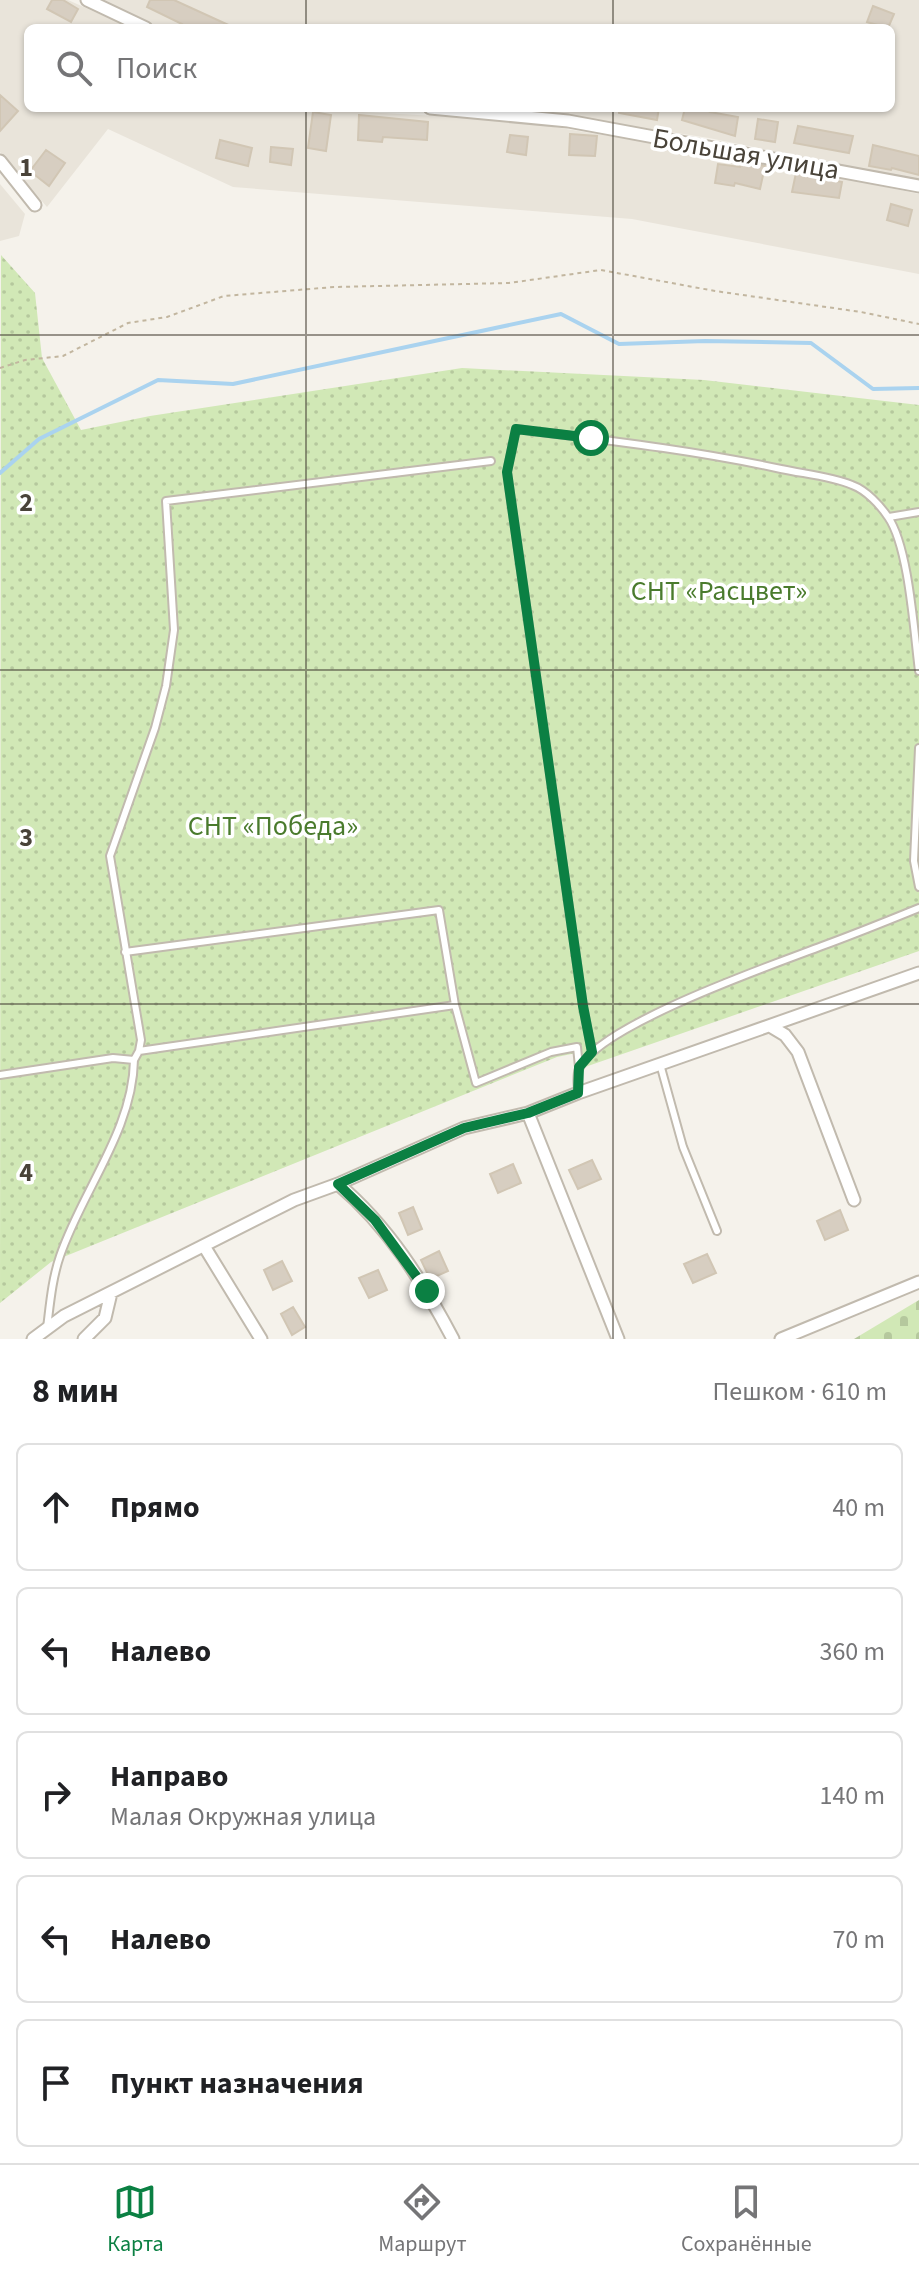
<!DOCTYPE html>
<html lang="ru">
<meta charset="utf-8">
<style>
body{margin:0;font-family:"Source Sans 3",sans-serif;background:#f6f6f6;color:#202124}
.stop{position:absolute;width:24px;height:24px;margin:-18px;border:6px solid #0b8043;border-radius:50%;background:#fff}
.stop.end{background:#0b8043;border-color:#fff;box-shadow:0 2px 8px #0008}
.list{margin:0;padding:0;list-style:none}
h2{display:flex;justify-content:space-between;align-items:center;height:104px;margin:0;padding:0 32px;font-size:34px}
h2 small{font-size:26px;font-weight:400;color:#757577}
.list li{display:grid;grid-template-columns:52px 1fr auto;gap:24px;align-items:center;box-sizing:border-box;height:128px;margin:0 16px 16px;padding:0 16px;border:2px solid #e0e0e0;border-radius:12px}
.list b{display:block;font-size:30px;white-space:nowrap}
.list p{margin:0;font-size:26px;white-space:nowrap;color:#757577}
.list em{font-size:26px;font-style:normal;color:#757577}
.icon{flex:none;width:44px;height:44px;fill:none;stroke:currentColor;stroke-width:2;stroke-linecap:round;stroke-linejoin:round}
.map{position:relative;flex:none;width:919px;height:1339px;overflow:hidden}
.search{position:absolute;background:#fff;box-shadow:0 2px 6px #0004;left:24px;right:24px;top:24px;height:88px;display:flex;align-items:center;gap:20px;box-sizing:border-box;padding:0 28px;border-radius:12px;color:#757577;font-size:30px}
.sheet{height:824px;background:#fff}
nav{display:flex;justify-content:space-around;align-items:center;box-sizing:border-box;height:112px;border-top:2px solid #e0e0e0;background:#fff;font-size:22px;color:#757577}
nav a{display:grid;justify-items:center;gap:4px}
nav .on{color:#0b8043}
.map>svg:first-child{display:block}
.residential{fill:#e9e4da}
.grass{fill:url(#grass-dots)}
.cemetery{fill:url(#cemetery-stones)}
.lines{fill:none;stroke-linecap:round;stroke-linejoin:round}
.stream{stroke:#aad3ef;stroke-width:4}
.building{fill:#d7cec1;stroke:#d1c6b4;stroke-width:2}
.service-casing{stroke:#c1baae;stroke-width:10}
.minor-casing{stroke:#c1baae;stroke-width:15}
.path{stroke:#c2b69f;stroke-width:2;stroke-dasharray:4 4;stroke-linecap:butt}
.service{stroke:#fff;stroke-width:6}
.minor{stroke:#fff;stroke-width:11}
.route{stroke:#0b8043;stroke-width:10}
.grid{fill:none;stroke:#494339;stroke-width:2;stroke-opacity:0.55}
.labels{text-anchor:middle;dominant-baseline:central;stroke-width:7;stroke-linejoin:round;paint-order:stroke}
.street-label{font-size:28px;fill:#494339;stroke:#fff}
.park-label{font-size:28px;fill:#4a7b2d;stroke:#fff}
.grid-label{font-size:26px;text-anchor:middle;font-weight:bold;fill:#494339;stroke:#fff;stroke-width:7;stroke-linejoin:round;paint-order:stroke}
</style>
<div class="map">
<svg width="919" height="1339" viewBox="0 0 919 1339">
<defs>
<pattern id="grass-dots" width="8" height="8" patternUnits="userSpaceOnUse" patternTransform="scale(2)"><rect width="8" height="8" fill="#d1e8b6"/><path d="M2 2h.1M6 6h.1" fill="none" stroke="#b5c89d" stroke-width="1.8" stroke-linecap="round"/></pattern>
<pattern id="cemetery-stones" width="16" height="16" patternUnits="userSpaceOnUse" patternTransform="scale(2)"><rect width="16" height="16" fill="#d1e8b6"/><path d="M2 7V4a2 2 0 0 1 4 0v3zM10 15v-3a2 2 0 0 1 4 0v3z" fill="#b5c89d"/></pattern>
</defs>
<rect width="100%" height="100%" fill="#f5f2eb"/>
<path class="residential" d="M0,0h68l63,28h-103v80h305l11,3 167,9 252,41 156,33v80l-287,-55 -399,-32 -125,-58 -61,78 -47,-55z
M100,0h819v181l-210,-43 -195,-30h377v-80h-731z
M0,184l25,30 -6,22 -19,5z"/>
<path class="grass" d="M1,255l34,38 7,65 39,72 69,-14 312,-48 242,12 215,25v546l-334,116 -4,-15 -24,5 -506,205 -51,41z"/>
<path class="cemetery" d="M919,1300v39h-65z"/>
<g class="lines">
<path class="stream" d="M0,473l39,-34 119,-59 75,4 328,-70 58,30 86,-3 106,2 62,46 46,-1"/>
</g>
<path class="building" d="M52,0h11l15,9 -7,13 -24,-13z
M150,0h24l61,28h-55l2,-4 -35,-17z
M873,6l21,8 -6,14 -21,-6z
M0,95l18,16 -18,20z
M619,108h40l-2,12 -38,-7z
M685,108h27l-2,4 28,5 -3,19 -53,-16z
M313,112l18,3 -5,36 -18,-3z
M359,115l69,7 -1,18 -44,-3 -1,5 -24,-2z
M758,119l20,3 -3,20 -20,-3z
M798,126l55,10 -4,17 -55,-10z
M570,134l27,2 -2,20 -26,-1z
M510,135l18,2 -2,18 -19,-3z
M220,140l32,8 -4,18 -32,-8z
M873,145l46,11v19l-27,-7 -1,2 -22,-4z
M271,147l22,2 -2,16 -21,-3z
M46,150l19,13 -16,23 -19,-15z
M742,162l23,4 -5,23 -25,-6 -1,3 -19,-3 3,-19 22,3z
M796,173l46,9 -3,16 -47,-6z
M891,204l21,6 -4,16 -21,-6z
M592,1160l9,19 -23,10 -9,-19z
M513,1164l8,19 -23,10 -8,-19z
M413,1207l9,22 -14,6 -9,-22z
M840,1210l8,20 -23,10 -8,-19z
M439,1251l9,20 -18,8 -9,-19z
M707,1254l9,19 -23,10 -9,-19z
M282,1261l10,20 -19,9 -9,-20z
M378,1270l9,20 -18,8 -10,-20z
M293,1307l12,20 -13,8 -11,-21z"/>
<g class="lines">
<defs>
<path id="service" d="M889,517l30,-5
M919,748l-5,113 5,26
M125,952l314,-42 16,95 21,78 75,-31 26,-5 2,20
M139,1051l316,-46
M592,1052l-9,-46 -76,-534 9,-43c89,11 178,21 265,40 23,5 50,7 71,16 14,5 28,20 36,32 21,30 26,116 31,154
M134,1060l5,-9 2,-11 -31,-184 45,-128 11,-42 8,-56 -8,-129 325,-40
M660,1064l23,83 34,84
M0,1075l113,-17 21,2c-1,70 -52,131 -74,196 -8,23 -10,48 -13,72
M578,1093c0,-8 -2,-17 1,-24 19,-44 196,-105 243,-123 33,-12 65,-25 97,-38"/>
<path id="minor" d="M87,0l59,28
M430,108l138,13 351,65
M0,161l35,44
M770,1026l15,9 13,17 56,148
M528,1113l90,226
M338,1184c50,42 85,98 115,155
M204,1246l57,93
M33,1339l31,-23 230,-116 44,-16 126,-56 64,-15 50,-20 341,-120
M84,1339l21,-21 6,-25
M781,1339l138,-57"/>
</defs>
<use href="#service" class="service-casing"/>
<use href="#minor" class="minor-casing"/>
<path class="path" d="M0,368l25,-8 38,-4 65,-33 39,-6 57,-21 110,-9 175,-4 92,-13 114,21 146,21 58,12"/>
<use href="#service" class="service"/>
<use href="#minor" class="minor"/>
</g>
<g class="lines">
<path class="route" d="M427,1291l-52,-71 -37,-36 126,-56 64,-15 50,-20 1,-26 13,-15 -9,-46 -76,-534 9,-43 75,9"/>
</g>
<path class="grid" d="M306,0v28M613,0v28M306,108v1231M613,108v1231M0,335h919M0,670h919M0,1004h919"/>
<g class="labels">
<g class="street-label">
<text transform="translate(746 154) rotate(10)">Большая улица</text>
</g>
<g class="park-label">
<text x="719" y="591">СНТ «Расцвет»</text>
<text x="273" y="826">СНТ «Победа»</text>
</g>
</g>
<g class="grid-label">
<text x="26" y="176">1</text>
<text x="26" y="511">2</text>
<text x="26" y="846">3</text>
<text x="26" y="1181">4</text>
</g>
</svg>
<div class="stop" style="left:591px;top:438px"></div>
<div class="stop end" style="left:427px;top:1291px"></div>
<div class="search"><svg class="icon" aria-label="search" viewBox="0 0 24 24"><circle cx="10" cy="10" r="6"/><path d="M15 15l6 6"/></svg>Поиск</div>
</div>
<section class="sheet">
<h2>8 мин<small>Пешком · 610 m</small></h2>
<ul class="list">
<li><svg class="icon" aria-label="ahead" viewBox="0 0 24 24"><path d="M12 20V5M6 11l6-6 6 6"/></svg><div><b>Прямо</b></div><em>40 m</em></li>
<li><svg class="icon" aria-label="left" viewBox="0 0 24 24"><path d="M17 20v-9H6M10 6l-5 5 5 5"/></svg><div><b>Налево</b></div><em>360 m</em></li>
<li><svg class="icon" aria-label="right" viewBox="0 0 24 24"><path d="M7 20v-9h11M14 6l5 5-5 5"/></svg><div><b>Направо</b><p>Малая Окружная улица</p></div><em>140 m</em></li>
<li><svg class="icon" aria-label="left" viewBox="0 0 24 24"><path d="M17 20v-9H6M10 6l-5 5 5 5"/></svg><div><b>Налево</b></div><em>70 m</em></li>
<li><svg class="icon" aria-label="arrive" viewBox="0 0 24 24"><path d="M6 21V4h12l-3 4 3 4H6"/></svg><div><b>Пункт назначения</b></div></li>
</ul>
</section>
<nav>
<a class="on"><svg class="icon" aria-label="map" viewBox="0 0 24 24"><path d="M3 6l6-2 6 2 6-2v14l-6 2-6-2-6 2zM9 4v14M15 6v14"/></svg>Карта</a>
<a><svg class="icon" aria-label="directions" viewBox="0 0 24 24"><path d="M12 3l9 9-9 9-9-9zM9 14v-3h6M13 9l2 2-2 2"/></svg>Маршрут</a>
<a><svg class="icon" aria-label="saved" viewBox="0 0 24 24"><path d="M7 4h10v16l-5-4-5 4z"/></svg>Сохранённые</a>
</nav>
